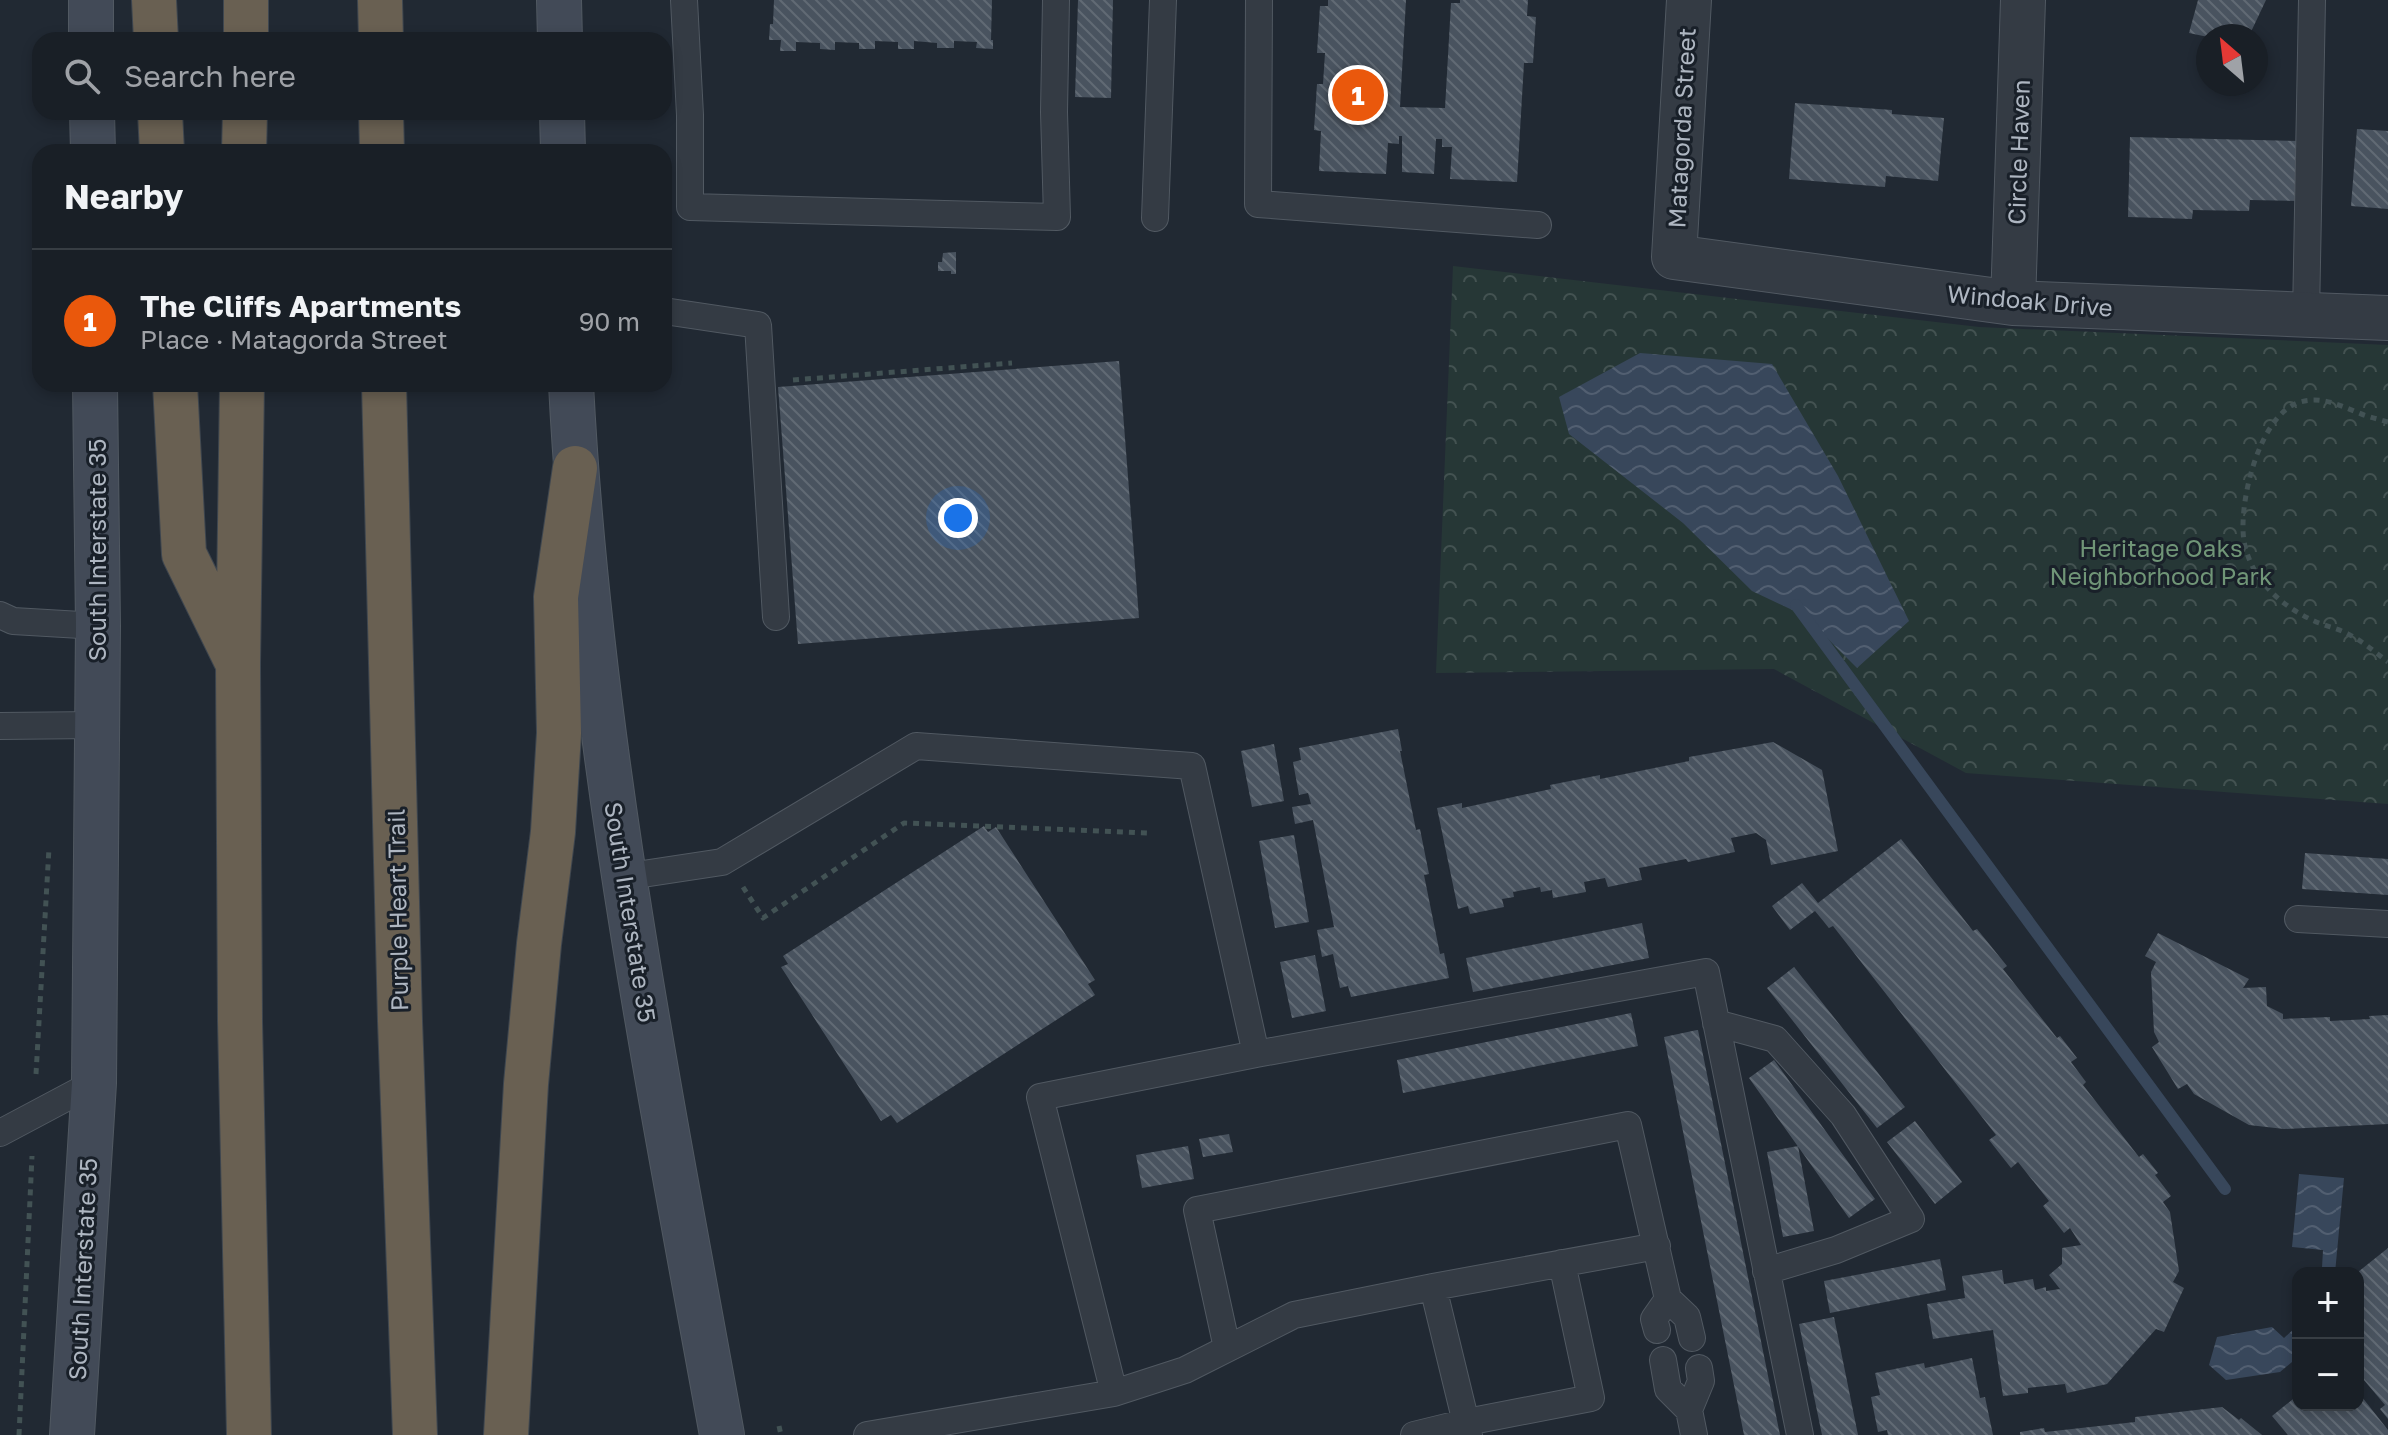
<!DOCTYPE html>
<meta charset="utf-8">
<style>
body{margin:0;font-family:"Golos Text",sans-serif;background:#262c32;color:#f1f3f6}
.controls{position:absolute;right:24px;bottom:24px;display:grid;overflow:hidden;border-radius:16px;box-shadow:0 4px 12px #0003}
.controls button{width:72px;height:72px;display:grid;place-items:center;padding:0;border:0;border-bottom:2px solid #373d43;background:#191f26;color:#f1f3f6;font:40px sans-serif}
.compass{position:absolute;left:2196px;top:24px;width:72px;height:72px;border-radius:50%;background:#191f26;box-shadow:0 4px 12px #0003;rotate:332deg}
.you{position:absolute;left:958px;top:518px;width:28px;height:28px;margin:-20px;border:6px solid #fff;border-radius:50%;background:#1a73e8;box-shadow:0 0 0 12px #1a73e833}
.badge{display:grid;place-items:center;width:52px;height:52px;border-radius:50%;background:#ea580c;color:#fff;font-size:26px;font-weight:700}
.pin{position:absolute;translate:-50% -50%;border:4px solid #fff;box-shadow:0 2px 8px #0006}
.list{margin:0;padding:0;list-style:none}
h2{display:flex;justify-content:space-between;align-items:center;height:104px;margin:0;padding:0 32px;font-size:34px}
h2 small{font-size:26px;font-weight:400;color:#9fa2a7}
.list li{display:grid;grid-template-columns:52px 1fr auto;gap:24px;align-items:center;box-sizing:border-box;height:144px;padding:0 32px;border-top:2px solid #373d43}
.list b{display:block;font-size:30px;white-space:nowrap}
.list p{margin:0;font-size:26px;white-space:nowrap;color:#9fa2a7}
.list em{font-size:26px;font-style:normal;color:#9fa2a7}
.icon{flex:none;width:44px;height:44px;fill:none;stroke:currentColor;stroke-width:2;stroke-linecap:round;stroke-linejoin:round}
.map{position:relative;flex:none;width:2388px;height:1435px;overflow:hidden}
.search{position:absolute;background:#191f26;box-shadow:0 4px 12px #0003;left:32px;top:32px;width:640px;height:88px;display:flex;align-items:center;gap:20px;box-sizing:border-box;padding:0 28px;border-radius:24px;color:#9fa2a7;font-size:30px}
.panel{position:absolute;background:#191f26;box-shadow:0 4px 12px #0003;left:32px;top:144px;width:640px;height:248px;border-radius:24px}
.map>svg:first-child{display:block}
.forest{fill:url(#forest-crowns)}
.water{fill:url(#water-waves)}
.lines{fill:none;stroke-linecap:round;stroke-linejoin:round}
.stream{stroke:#38475b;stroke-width:12}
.building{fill:url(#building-back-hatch)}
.lane-casing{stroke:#515962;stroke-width:28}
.street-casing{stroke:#515962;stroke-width:46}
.secondary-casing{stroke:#515962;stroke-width:46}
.highway-casing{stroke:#3e464f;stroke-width:46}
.path{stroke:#425254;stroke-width:5;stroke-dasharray:6 6;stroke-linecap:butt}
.lane{stroke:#343b44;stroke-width:26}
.street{stroke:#343b44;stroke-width:44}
.secondary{stroke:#424a57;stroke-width:44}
.highway{stroke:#696052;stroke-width:44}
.labels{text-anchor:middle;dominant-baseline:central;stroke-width:6;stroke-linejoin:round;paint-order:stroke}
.street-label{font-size:24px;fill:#aeb6c1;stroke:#192029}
.park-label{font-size:24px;fill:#709577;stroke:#192029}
</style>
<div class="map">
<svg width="2388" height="1435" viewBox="0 0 2388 1435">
<defs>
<pattern id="forest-crowns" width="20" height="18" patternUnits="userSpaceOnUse" patternTransform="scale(2)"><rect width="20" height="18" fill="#263736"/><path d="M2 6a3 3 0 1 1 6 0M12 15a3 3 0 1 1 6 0" fill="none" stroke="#435251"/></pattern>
<pattern id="water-waves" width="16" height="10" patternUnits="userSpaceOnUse" patternTransform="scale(2)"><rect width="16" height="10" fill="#38475b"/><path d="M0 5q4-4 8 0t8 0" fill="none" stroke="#525f71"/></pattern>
<pattern id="building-back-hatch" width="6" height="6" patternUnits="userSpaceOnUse" patternTransform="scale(2)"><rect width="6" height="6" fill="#49535f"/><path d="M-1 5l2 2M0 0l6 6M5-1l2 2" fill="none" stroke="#616a74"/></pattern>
</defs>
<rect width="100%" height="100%" fill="#212933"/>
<path class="forest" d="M1453,266l526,61 409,18v459l-422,-31 -192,-104 -338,4z"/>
<path class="water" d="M1640,353l132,11 66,112 71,145 -52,47 -52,-52 -53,-25 -69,-68 -114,-89 -10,-37z
M2299,1174l45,4 -9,95h-26v-6l13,1 1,-18 -31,-3z
M2298,1325v32l-18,15 -54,8 -17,-15 8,-28 55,-10 12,11z"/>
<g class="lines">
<path class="stream" d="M1796,605l429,584"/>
</g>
<path class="building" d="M774,0h218l-1,40h2v9l-17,-1 1,-6 -23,-1v7h-17v-5l-23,-2v8h-16v-7l-23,-1v8h-16v-6l-24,-1v8l-15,-1v-6l-24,-1v9h-16l1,-11h-12l1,-16h3z
M1078,0h35l-2,98 -36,-1z
M1328,0h78l-6,107 45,1 6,-105h9v-3h68l-1,16 9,1 -3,46h-9l-7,119 -67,-3 2,-32h-10v-8h-6l-2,35 -32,-2v-36h-3v8l-11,-1 -2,31 -67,-3 2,-40 -7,-1 3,-46h6l2,-31h-8l3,-47h8z
M2198,0h68l-17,36 -41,1 -19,-4z
M1795,103l97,7v4l52,4 -6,63 -52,-5 -1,11 -96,-8z
M2357,129l31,2v78l-37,-3z
M2130,137l172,4 -2,60 -50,-1 -1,11 -56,-1 -1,9 -64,-2z
M956,252v22h-5v-3h-13v-9h4l1,-9z
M1119,361l20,257 -341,26 -20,-257z
M1398,729l4,22h-2l16,79 4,-1 9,45 -5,1 16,79 4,-1 5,25 -98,19 -3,-11 -8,2 -7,-34 -11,3 -5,-27 17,-3 -21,-107 -18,4 -3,-17 19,-3 -3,-11 -9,2 -6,-33 8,-2 -2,-12z
M1773,742l49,28 16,81 -67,14 -5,-25 -10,-7 -25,5 4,14 -47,10 -2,-3 -47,9 3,12 -34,7 -3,-9 -21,4 2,10 -33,6 -1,-8 -11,2 -1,-5 -27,5 1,5 -12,2 2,8 -34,7 -2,-8 -10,3 -21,-101 25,-5v5l89,-19 -1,-4 50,-10v4l89,-18v-4z
M1274,744l10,57 -32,6 -11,-56z
M984,826l4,6 8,-5 99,153 -7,4 7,11 -198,128 -6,-8 -10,6 -100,-154 7,-3 -5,-8z
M1294,835l15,87 -34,6 -16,-87z
M1901,839l72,92 4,-2 30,37 -4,3 54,69 3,-2 17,22 -6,4 15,20 -3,3 56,72 4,-3 15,19 -3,2 16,21 -8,6 7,10 9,59 -6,11 11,6 -20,44 -8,-3 -49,55 -40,9 -2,-9 -37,4v5l-25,3 -10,-66 -60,9 -6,-35 38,-6 -3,-22 40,-6 2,14 29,-5 2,11 11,-3v4l14,-2 -11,-14 13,-11v-16l19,-3 -11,-17 -6,5 -21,-27 6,-5 -31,-39 -7,6 -22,-28 7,-5 -163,-209 -4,2 -14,-17 -25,19 -18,-24 30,-23 16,20z
M2305,853l83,6v36l-86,-6z
M1642,923l7,35 -176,34 -7,-34z
M2158,933l91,46 -6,9 23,-1 1,19 16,8v5l47,-2v4l40,-2 -1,-3 19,-1v109l-104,5 -35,-4 -55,-31 -7,-10 -9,5 -26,-42 7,-5 -5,-10 -3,-60 5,-10 -11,-6z
M1315,955l11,56 -34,7 -12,-56z
M1794,967l111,140 -28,21 -110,-140z
M1631,1013l7,33 -235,47 -6,-33z
M1697,1030h1l82,405h-36l-80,-398z
M1774,1060l101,139 -26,19 -100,-140z
M1915,1121l47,61 -27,22 -48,-62z
M1229,1134l4,18 -30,5 -4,-18z
M1188,1146l6,33 -52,9 -6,-33z
M1798,1146l16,85 -31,6 -16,-85z
M2388,1248v171l-8,-10 5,-4 -27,-32v-101z
M1940,1259l6,31 -116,23 -6,-32z
M1834,1317l24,118h-36l-23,-111z
M1972,1358l8,40 5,-1 8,38h-105l-1,-5 -9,2 -7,-35 9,-2 -5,-22 49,-10 1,5z
M2358,1392l30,38v5h-100l-16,-19 26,-21v10h60z
M2222,1407l17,13 2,-2 21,17h-242v-3l24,-4 1,4 90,-10v-5z"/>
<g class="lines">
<defs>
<path id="lane" d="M684,0l6,115v92l367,10 -3,-105 2,-112
M1259,0l-1,204 280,21
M1155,218l8,-218
M664,311l94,14 18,292
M2306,315l6,-315
M0,615l13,6 85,5
M0,726l96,-1
M623,877l99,-15 194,-116 276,20 64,288 -216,43 74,296 -247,42
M2298,919l90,5
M1716,1023l59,16 68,76 68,104 -75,31 -70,21
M1256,1054l450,-82 94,463
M0,1133l94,-50
M1433,1287l36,148
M1657,1330l-3,-11 14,-20
M1227,1348l-30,-138 431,-85 40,174 19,18 5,21
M1663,1360l5,29 21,21 5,25
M1114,1393l71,-23 109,-55 139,-28 224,-41
M1689,1410l12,-29 -2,-13
M1414,1435l53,-13 124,-24 -29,-135"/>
<path id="street" d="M1689,0l-15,257 339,46 375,15
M2013,303l10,-303"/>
<path id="secondary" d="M91,0v40
M559,0l1,40
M92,112l1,40
M562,112l1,40
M571,384c18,354 88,703 151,1051
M72,1435l22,-352 4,-457 -3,-242"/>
<path id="highway" d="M154,0l2,40
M380,0l1,40
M246,40v-40
M160,112l2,40
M381,112l1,40
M244,152l1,-40
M175,384l9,170 51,104
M242,384l-4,280 2,357 9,414
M384,384l16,637 15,414
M506,1435l20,-351 13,-140 14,-112 6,-99 -3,-136 19,-129"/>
</defs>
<use href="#lane" class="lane-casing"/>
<use href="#street" class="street-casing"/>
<use href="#secondary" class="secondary-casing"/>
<use href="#highway" class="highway-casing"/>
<path class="path" d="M793,380l219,-17
M2388,422c-10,-3 -20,-5 -29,-9 -20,-8 -37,-17 -59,-11 -41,12 -62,102 -56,139 2,13 9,29 17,39 15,20 36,34 58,43 10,4 20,6 29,11 14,7 27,18 40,28
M743,887l20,31 141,-95 245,10
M36,1074l13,-226
M779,1426l2,9
M19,1435l13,-279"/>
<use href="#lane" class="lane"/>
<use href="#street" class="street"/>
<use href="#secondary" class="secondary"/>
<use href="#highway" class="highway"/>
</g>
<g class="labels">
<g class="street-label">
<text transform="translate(1681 128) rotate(-87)">Matagorda Street</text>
<text transform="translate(2018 152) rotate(-88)">Circle Haven</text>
<text transform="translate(2030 300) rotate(5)">Windoak Drive</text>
<text transform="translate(96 550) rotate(-90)">South Interstate 35</text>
<text transform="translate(397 910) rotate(-91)">Purple Heart Trail</text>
<text transform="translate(631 912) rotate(81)">South Interstate 35</text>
<text transform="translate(82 1269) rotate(-87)">South Interstate 35</text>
</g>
<g class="park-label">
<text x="2161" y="547">Heritage Oaks<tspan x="2161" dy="28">Neighborhood Park</tspan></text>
</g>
</g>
</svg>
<div class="controls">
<button>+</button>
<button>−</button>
</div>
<svg class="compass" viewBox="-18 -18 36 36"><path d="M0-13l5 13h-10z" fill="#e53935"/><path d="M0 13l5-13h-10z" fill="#9fa2a7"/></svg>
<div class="you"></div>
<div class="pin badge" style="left:1358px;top:95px">1</div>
<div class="search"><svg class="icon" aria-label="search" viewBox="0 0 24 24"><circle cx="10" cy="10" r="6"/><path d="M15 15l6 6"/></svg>Search here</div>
<section class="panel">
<h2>Nearby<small></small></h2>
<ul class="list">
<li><span class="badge">1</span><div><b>The Cliffs Apartments</b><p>Place · Matagorda Street</p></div><em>90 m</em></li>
</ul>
</section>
</div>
